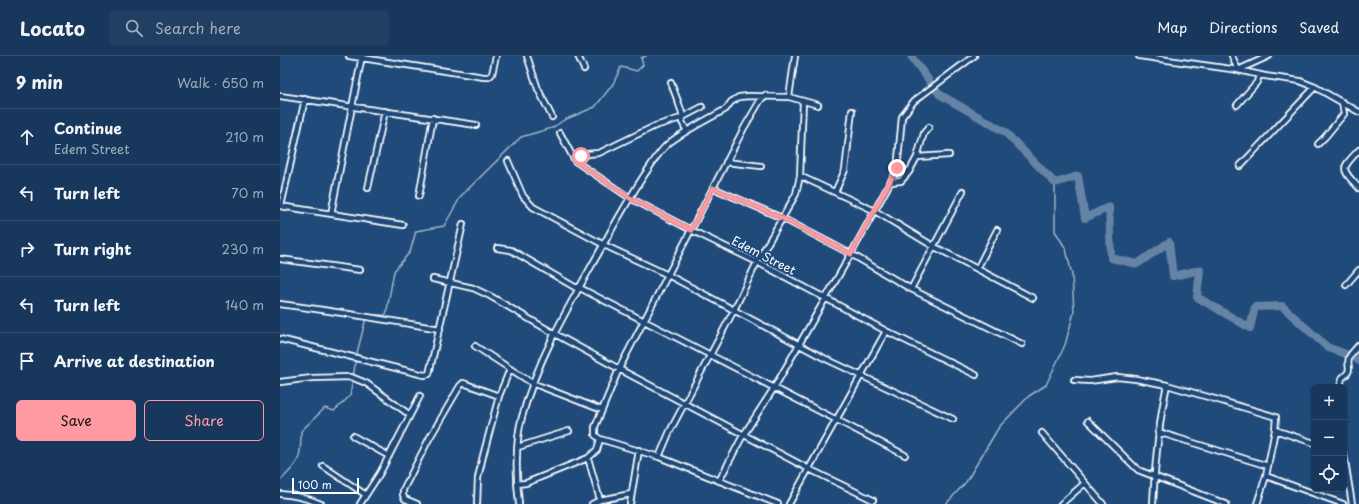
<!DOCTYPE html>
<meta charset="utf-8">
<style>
body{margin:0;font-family:"Playpen Sans",sans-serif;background:#203f62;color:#f1f3f6}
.controls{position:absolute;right:12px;bottom:12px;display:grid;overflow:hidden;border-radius:6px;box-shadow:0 1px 3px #0004}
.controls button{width:36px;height:36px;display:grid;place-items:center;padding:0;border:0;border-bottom:1px solid #365272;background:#17385c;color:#f1f3f6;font:20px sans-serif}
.scale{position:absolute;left:12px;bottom:10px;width:67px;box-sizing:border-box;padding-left:4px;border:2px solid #fff;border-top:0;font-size:11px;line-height:14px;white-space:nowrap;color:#fff;-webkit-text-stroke:3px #1f4a7a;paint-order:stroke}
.stop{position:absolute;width:12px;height:12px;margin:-9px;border:3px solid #ff9aa2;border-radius:50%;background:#fff}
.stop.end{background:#ff9aa2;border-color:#fff;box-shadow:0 1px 4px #0008}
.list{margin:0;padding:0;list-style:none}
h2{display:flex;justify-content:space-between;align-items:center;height:52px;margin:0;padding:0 16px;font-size:17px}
h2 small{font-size:13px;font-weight:400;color:#9eacbb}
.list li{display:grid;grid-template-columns:26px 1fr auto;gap:12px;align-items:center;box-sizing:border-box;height:56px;padding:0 16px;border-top:1px solid #365272}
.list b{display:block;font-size:15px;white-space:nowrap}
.list p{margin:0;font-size:13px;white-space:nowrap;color:#9eacbb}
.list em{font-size:13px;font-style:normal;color:#9eacbb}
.actions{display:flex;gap:8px;padding:12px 16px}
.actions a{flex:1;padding:9px 0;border:1px solid #ff9aa2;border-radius:6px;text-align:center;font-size:14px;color:#ff9aa2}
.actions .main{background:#ff9aa2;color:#111}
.icon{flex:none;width:22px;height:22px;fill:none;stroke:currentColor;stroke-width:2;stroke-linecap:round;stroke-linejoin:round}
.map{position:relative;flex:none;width:1079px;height:448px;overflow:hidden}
header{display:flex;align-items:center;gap:24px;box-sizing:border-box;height:56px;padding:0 20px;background:#17385c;border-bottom:1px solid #365272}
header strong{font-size:19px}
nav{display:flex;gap:22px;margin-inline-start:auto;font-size:14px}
.search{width:280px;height:36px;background:#203f62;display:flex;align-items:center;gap:10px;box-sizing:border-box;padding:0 14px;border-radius:6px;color:#9eacbb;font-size:15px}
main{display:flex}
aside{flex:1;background:#17385c}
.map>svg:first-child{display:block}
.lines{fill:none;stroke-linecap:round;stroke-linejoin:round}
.stream{stroke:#a3b5c8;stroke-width:1.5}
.river{stroke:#6583a4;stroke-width:8}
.street-casing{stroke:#fff;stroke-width:8}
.street{stroke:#1f4a7a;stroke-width:4.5}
.route{stroke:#ff9aa2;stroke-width:5}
.labels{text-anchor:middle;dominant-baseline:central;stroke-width:4;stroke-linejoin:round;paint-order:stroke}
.street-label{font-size:12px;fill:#fff;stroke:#1f4a7a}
</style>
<header>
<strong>Locato</strong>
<div class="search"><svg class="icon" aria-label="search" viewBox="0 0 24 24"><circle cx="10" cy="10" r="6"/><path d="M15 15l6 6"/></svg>Search here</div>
<nav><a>Map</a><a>Directions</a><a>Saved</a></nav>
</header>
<main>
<aside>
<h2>9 min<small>Walk · 650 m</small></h2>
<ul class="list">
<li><svg class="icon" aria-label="ahead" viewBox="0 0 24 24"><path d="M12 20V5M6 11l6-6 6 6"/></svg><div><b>Continue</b><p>Edem Street</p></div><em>210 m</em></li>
<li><svg class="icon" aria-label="left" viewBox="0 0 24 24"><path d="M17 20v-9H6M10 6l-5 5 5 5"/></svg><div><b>Turn left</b></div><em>70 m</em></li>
<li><svg class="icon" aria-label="right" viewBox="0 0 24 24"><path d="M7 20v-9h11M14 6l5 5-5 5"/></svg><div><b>Turn right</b></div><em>230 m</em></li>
<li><svg class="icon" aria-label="left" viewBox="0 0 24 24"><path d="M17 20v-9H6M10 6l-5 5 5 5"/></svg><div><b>Turn left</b></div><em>140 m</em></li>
<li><svg class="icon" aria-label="arrive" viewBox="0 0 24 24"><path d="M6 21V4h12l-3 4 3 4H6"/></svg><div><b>Arrive at destination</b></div></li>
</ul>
<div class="actions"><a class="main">Save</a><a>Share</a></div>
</aside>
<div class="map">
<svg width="1079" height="448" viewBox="0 0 1079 448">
<rect width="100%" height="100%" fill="#1f4a7a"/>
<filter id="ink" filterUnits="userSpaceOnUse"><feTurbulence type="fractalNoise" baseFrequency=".025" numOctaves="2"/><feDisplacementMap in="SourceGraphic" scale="8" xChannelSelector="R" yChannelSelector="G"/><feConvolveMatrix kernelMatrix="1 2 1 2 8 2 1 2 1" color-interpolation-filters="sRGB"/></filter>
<g filter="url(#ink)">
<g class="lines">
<path class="stream" d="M90,259h16l8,-44 16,-19 6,-21 28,-5 17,-30 60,-59 31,-9 12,-8 31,-13 18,-23 8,-17 16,4 6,-6 -2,-7 5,-2
M0,425c20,-20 21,-21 21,-50l24,-23 9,3 16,-15 7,-43 9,-35
M666,448l20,-22 33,-55 30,-31 17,-11 19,-40 9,-33 -2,-37 -6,-26 -11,-18v-48"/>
<path class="river" d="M631,0l28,38 66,38 50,51 23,-7 7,42 24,-11 2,51 26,6 32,-22 4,34 27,-6 -3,27 53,31 5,-21 27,-1 45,41 27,10 5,4"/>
<defs>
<path id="street" d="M69,0l135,21h5l3,-3 4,-18
M247,0l11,33 14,28
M298,0l6,13
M859,0l99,14 27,6 35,5 15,6 44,25
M952,0l6,14 31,-14
M391,27l8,21 3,9v9l5,9
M485,39l-5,6 -16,27 -125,241 -24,58v8l5,4 59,18 119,47
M0,40l196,29
M509,41l6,-41
M957,49l20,-23 2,-7
M280,77l15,28 55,37 61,32 66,32 68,36 61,33 90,44
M1038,88l7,-7 19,-23 -2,-12
M1079,94c-19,20 -18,18 0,38
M637,101l32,-2
M228,105l15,35 10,11 71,38 64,30 156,83 129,61
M295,105l12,-7 12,-1 56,-27 26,-8 21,-11
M446,106l35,4
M960,110l75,-79
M617,112l12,4 8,-15 7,-24 5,-6
M520,120l75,35 58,35 100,52
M611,126l10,-1 8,-9
M88,132l17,-77
M433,132l69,30 69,36 60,35 111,55
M555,136l10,-22 7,-59
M139,140l14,-78
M0,150l123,19
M1,150l24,-107
M51,158l31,-158
M217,192l14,2 67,39
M0,203l80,11
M697,213l20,-39
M153,223l40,9 17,8 65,38 64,35 190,100 64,31
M1066,229l13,-15
M298,231l327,168
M631,233l52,-98
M0,248c54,7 107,16 160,25
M0,283l144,36 5,-1 34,-150
M195,290l57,37 70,27
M794,324l16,1 27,-4 19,2 31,6 109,32 -1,13 -9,46 -9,28
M0,326l32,-4 39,-1 15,6 44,32
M1060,331l2,-9c12,-9 4,-10 7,-20 1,-4 7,-9 10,-13
M808,365l50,49 88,34
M995,374l39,13
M878,376l110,34
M762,377l61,71
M73,380l36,20
M238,391l51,-16
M1064,399l8,49
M379,401l11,-26 64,-121 23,-48 39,-68 4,-18 3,-75
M308,402l12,42
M43,410l43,29
M986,420l77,28
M439,425l22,-42 33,-51 77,-134 46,-84 5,-53 12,-16 60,-45
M237,428l9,-1 62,-25 9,-8 3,-11
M0,438c15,1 28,4 41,10
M80,448l20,-31 40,-77
M137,448l-12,-5 -2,-4v-5l26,-51 31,-53 3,-3 3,1 33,12
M197,448l1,-26 5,-22 16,-60 11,-27
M239,448c-3,-24 -4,-64 3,-87 18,-68 57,-127 90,-188 11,-19 21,-37 33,-55 7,-10 14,-23 24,-31 17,-13 38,-23 57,-34l5,-7 8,-5 10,-1 40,1 29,8
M312,448l8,-4 31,-6
M350,448l9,-54
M509,448l97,-173
M781,448l24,-21
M873,448c2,-40 5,-79 14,-119"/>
</defs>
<use href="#street" class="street-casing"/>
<use href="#street" class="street"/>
</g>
</g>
<g class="lines" filter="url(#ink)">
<path class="route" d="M301,100l-6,5 55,37 61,32 22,-42 69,30 69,36 46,-86"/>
</g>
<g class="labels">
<g class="street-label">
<text transform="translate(484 199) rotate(27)">Edem Street</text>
</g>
</g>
</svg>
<div class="controls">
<button>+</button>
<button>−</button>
<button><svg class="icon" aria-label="locate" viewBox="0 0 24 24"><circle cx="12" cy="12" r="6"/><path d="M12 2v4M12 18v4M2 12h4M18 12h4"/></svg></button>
</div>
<div class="scale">100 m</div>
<div class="stop" style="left:301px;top:100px"></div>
<div class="stop end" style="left:617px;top:112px"></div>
</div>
</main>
